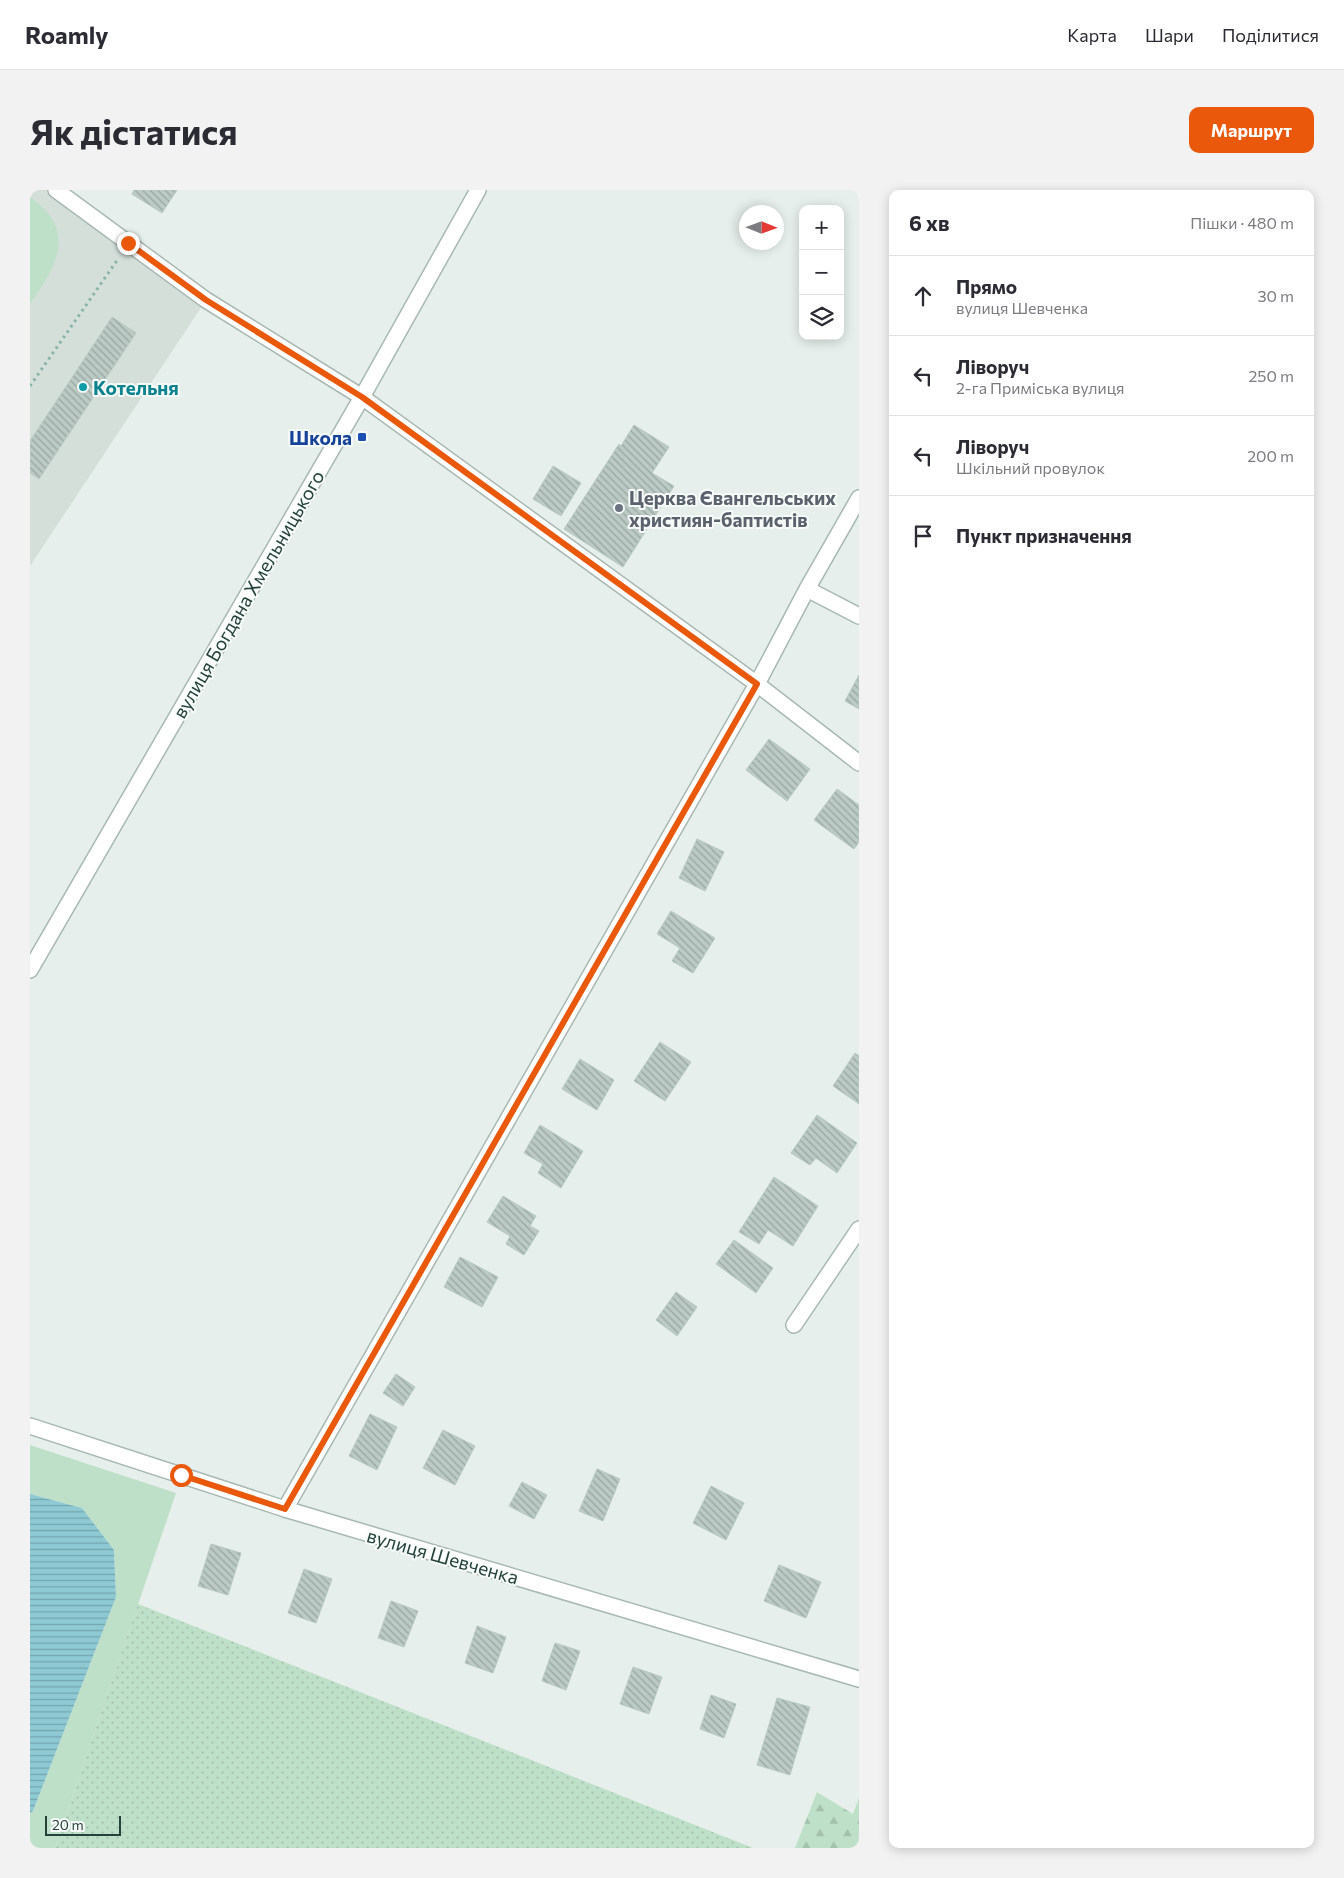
<!DOCTYPE html>
<html lang="uk">
<meta charset="utf-8">
<style>
body{margin:0;font-family:Commissioner,sans-serif;background:#f2f2f3;color:#2b2b33}
.controls{position:absolute;right:15px;top:15px;display:grid;overflow:hidden;border-radius:10px;box-shadow:0 2px 12px #0003}
.controls button{width:45px;height:45px;display:grid;place-items:center;padding:0;border:0;border-bottom:1px solid #e1e1e2;background:#fff;color:#2b2b33;font:25px sans-serif}
.compass{position:absolute;left:709px;top:15px;width:45px;height:45px;border-radius:50%;background:#fff;box-shadow:0 2px 12px #0003;rotate:91deg}
.scale{position:absolute;left:15px;bottom:12px;width:76px;box-sizing:border-box;padding-left:5px;border:2px solid #24423a;border-top:0;font-size:14px;line-height:18px;white-space:nowrap;color:#24423a;-webkit-text-stroke:4px #f7fbf9;paint-order:stroke}
.stop{position:absolute;width:15px;height:15px;margin:-11px;border:4px solid #ea580c;border-radius:50%;background:#fff}
.stop.end{background:#ea580c;border-color:#fff;box-shadow:0 1px 5px #0008}
.list{margin:0;padding:0;list-style:none}
h2{display:flex;justify-content:space-between;align-items:center;height:65px;margin:0;padding:0 20px;font-size:21px}
h2 small{font-size:16px;font-weight:400;color:#7c7c81}
.list li{display:grid;grid-template-columns:32px 1fr auto;gap:15px;align-items:center;box-sizing:border-box;height:80px;padding:0 20px;border-top:1px solid #e1e1e2}
.list b{display:block;font-size:19px;white-space:nowrap}
.list p{margin:0;font-size:16px;white-space:nowrap;color:#7c7c81}
.list em{font-size:16px;font-style:normal;color:#7c7c81}
.icon{flex:none;width:28px;height:28px;fill:none;stroke:currentColor;stroke-width:2;stroke-linecap:round;stroke-linejoin:round}
.map{position:relative;flex:none;width:829px;height:1658px;overflow:hidden;border-radius:10px}
header{display:flex;align-items:center;gap:30px;box-sizing:border-box;height:70px;padding:0 25px;background:#fff;border-bottom:1px solid #e1e1e2}
header strong{font-size:24px}
nav{display:flex;gap:28px;margin-inline-start:auto;font-size:18px}
.intro{display:flex;align-items:center;justify-content:space-between;box-sizing:border-box;height:120px;padding:0 30px}
h1{margin:0;font-size:35px}
.button{padding:12px 22px;border-radius:10px;background:#ea580c;color:#fff;font-size:18px;font-weight:700}
main{display:flex;gap:30px;padding:0 30px}
aside{flex:1;background:#fff;border-radius:10px;box-shadow:0 2px 12px #0003}
.map>svg:first-child{display:block}
.built{fill:#d4dfda}
.grass{fill:#bfe0c8}
.forest{fill:url(#forest-firs)}
.park{fill:url(#park-dots)}
.water{fill:url(#water-rules)}
.building{fill:url(#building-back-hatch);stroke:#b8c9c2}
.lines{fill:none;stroke-linecap:round;stroke-linejoin:round}
.minor-casing{stroke:#a8b8b2;stroke-width:18}
.tertiary-casing{stroke:#a8b8b2;stroke-width:18}
.path{stroke:#86b3a5;stroke-width:3;stroke-dasharray:2.5 4;stroke-linecap:butt}
.minor{stroke:#fff;stroke-width:15}
.tertiary{stroke:#fff;stroke-width:15}
.route{stroke:#ea580c;stroke-width:6}
.culture-dot{fill:#0f9aa8;stroke:#f7fbf9;stroke-width:2}
.transit-dot{fill:#1a4fb4;stroke:#f7fbf9;stroke-width:2}
.worship-dot{fill:#6b7280;stroke:#f7fbf9;stroke-width:2}
.labels{text-anchor:middle;dominant-baseline:central;stroke-width:4;stroke-linejoin:round;paint-order:stroke}
.culture-label{font-size:19px;font-weight:bold;fill:#0d838f;stroke:#f7fbf9;text-anchor:start}
.transit-label{font-size:19px;font-weight:bold;fill:#164399;stroke:#f7fbf9;text-anchor:end}
.worship-label{font-size:19px;font-weight:bold;fill:#5b616d;stroke:#f7fbf9;text-anchor:start}
.street-label{font-size:19px;fill:#24423a;stroke:#f7fbf9}
</style>
<header>
<strong>Roamly</strong>
<nav><a>Карта</a><a>Шари</a><a>Поділитися</a></nav>
</header>
<div class="intro"><h1>Як дістатися</h1><a class="button">Маршрут</a></div>
<main>
<div class="map">
<svg width="829" height="1658" viewBox="0 0 829 1658">
<defs>
<pattern id="forest-firs" width="22" height="20" patternUnits="userSpaceOnUse" patternTransform="scale(1.25)"><rect width="22" height="20" fill="#bfe0c8"/><path d="M5 1l3.5 6h-7zM16 11l3.5 6h-7z" fill="#a4c1ad"/></pattern>
<pattern id="park-dots" width="8" height="8" patternUnits="userSpaceOnUse" patternTransform="scale(1.25)"><rect width="8" height="8" fill="#bfe0c8"/><path d="M2 2h.1M6 6h.1" fill="none" stroke="#a4c1ad" stroke-width="1.8" stroke-linecap="round"/></pattern>
<pattern id="water-rules" width="6" height="5" patternUnits="userSpaceOnUse" patternTransform="scale(1.25)"><rect width="6" height="5" fill="#8ec9d4"/><path d="M0 2.5h6" fill="none" stroke="#74a5ad"/></pattern>
<pattern id="building-back-hatch" width="6" height="6" patternUnits="userSpaceOnUse" patternTransform="scale(1.25)"><rect width="6" height="6" fill="#bbcac4"/><path d="M-1 5l2 2M0 0l6 6M5-1l2 2" fill="none" stroke="#98a6a0"/></pattern>
</defs>
<rect width="100%" height="100%" fill="#e6efeb"/>
<path class="built" d="M0,0h26l150,110 -176,266z"/>
<path class="grass" d="M0,7c48,34 27,68 0,107z
M0,1255l146,48 -121,355h-25v-35l3,-2 83,-214 -2,-47 -32,-42 -52,-14z"/>
<path class="forest" d="M787,1602l36,22 6,-16v50h-64z"/>
<path class="park" d="M108,1414l615,244h-698z"/>
<path class="water" d="M0,1304l52,14 32,42 2,47 -83,214 -3,2z"/>
<path class="building" d="M104,0h43l-15,23 -30,-19z
M82,127l24,16 -97,146 -9,-6v-32z
M604,235l35,22 -17,26 22,13 -51,81 -59,-38 55,-85 2,2z
M523,276l28,17 -20,33 -28,-17z
M829,485v34l-14,-8z
M739,549l41,30 -23,32 -41,-31z
M807,599l22,16v37l-5,7 -40,-29z
M667,649l27,13 -19,39 -26,-13z
M641,721l44,27 -22,35 -21,-12 8,-13 -23,-14z
M630,852l31,20 -26,39 -31,-20z
M825,863l4,3v48l-26,-18z
M550,869l34,21 -17,30 -35,-21z
M787,925l40,28 -20,30 -21,-15 -6,7 -19,-12z
M510,935l43,26 -22,37 -23,-15 5,-9 -19,-11z
M744,987l44,29 -25,40 -25,-16 -9,14 -20,-12z
M473,1006l33,20 -6,10 9,5 -15,24 -18,-11 4,-8 -23,-14z
M704,1050l39,28 -17,25 -40,-29z
M430,1067l38,20 -16,30 -38,-20z
M646,1102l21,15 -20,29 -21,-16z
M366,1184l19,13 -12,19 -20,-13z
M340,1224l27,13 -20,43 -28,-14z
M413,1240l32,16 -20,39 -32,-17z
M567,1279l23,10 -17,42 -24,-10z
M492,1292l25,13 -13,24 -25,-13z
M681,1296l33,17 -18,37 -33,-17z
M181,1354l30,9 -13,42 -30,-9z
M749,1375l42,17 -15,36 -42,-17z
M274,1379l28,10 -16,44 -28,-10z
M361,1411l27,10 -14,36 -26,-9z
M447,1436l29,11 -13,36 -28,-10z
M525,1453l25,8 -14,39 -24,-9z
M603,1477l29,10 -13,37 -29,-10z
M681,1505l25,9 -12,34 -24,-9z
M747,1508l33,9 -20,68 -33,-10z"/>
<g class="lines">
<defs>
<path id="minor" d="M26,0l150,110 156,97 395,287 102,79
M777,399l52,27
M0,780l332,-573 116,-207
M764,1135l65,-96
M255,1319l472,-825 50,-95 52,-91"/>
<path id="tertiary" d="M0,1236l255,83 574,170"/>
</defs>
<use href="#minor" class="minor-casing"/>
<use href="#tertiary" class="tertiary-casing"/>
<path class="path" d="M0,196l88,-127"/>
<use href="#minor" class="minor"/>
<use href="#tertiary" class="tertiary"/>
</g>
<g class="lines">
<path class="route" d="M98,53l78,57 156,97 395,287 -472,825 -104,-34"/>
</g>
<circle class="culture-dot" cx="53" cy="197" r="5"/>
<rect class="transit-dot" x="327" y="242" width="10" height="10" rx="2.5"/>
<circle class="worship-dot" cx="589" cy="318" r="5"/>
<g class="labels">
<g class="culture-label">
<text x="63" y="197">Котельня</text>
</g>
<g class="transit-label">
<text x="322" y="247">Школа</text>
</g>
<g class="worship-label">
<text x="599" y="307">Церква Євангельських<tspan x="599" dy="22">християн-баптистів</tspan></text>
</g>
<g class="street-label">
<text transform="translate(218 404) rotate(-60)">вулиця Богдана Хмельницького</text>
<text transform="translate(413 1366) rotate(16)">вулиця Шевченка</text>
</g>
</g>
</svg>
<div class="controls">
<button>+</button>
<button>−</button>
<button><svg class="icon" aria-label="layers" viewBox="0 0 24 24"><path d="M12 4l9 5-9 5-9-5zM3 14l9 5 9-5"/></svg></button>
</div>
<svg class="compass" viewBox="-18 -18 36 36"><path d="M0-13l5 13h-10z" fill="#e53935"/><path d="M0 13l5-13h-10z" fill="#7c7c81"/></svg>
<div class="scale">20 m</div>
<div class="stop" style="left:151px;top:1285px"></div>
<div class="stop end" style="left:98px;top:53px"></div>
</div>
<aside>
<h2>6 хв<small>Пішки · 480 m</small></h2>
<ul class="list">
<li><svg class="icon" aria-label="ahead" viewBox="0 0 24 24"><path d="M12 20V5M6 11l6-6 6 6"/></svg><div><b>Прямо</b><p>вулиця Шевченка</p></div><em>30 m</em></li>
<li><svg class="icon" aria-label="left" viewBox="0 0 24 24"><path d="M17 20v-9H6M10 6l-5 5 5 5"/></svg><div><b>Ліворуч</b><p>2-га Приміська вулиця</p></div><em>250 m</em></li>
<li><svg class="icon" aria-label="left" viewBox="0 0 24 24"><path d="M17 20v-9H6M10 6l-5 5 5 5"/></svg><div><b>Ліворуч</b><p>Шкільний провулок</p></div><em>200 m</em></li>
<li><svg class="icon" aria-label="arrive" viewBox="0 0 24 24"><path d="M6 21V4h12l-3 4 3 4H6"/></svg><div><b>Пункт призначення</b></div></li>
</ul>
</aside>
</main>
